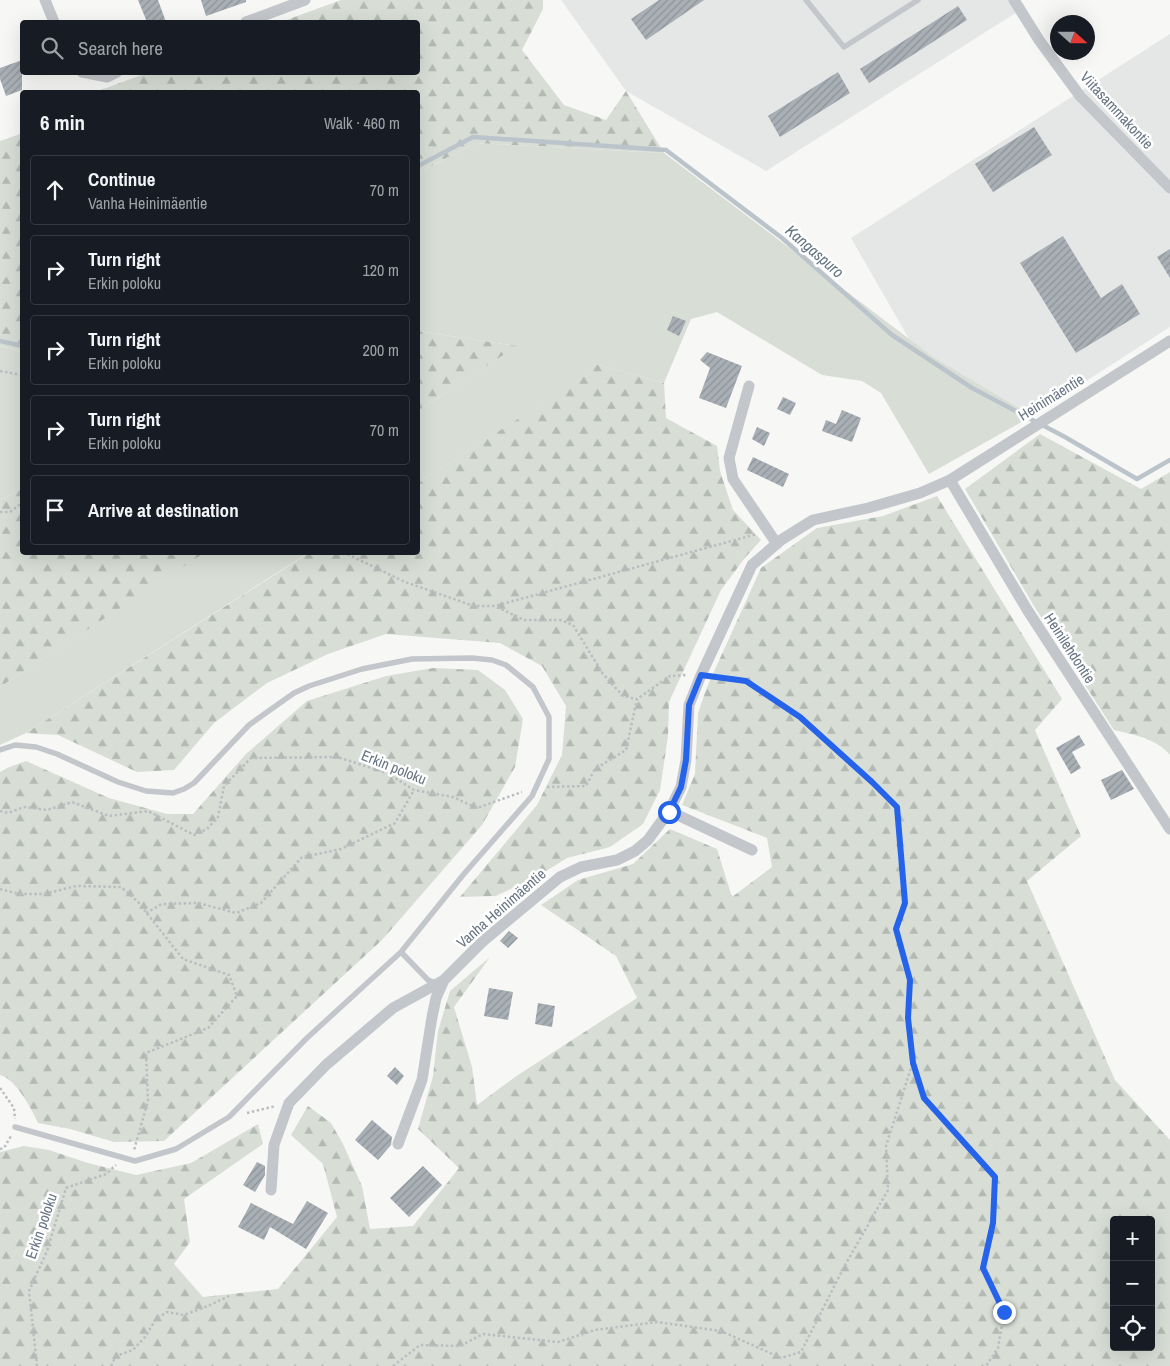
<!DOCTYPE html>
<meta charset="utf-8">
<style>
body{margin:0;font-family:"Archivo Narrow",sans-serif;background:#20242c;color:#f1f3f6}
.controls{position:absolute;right:15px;bottom:15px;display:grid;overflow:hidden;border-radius:5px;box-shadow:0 5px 20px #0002}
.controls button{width:45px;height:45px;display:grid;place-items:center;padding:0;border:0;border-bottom:1px solid #363941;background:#171b24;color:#f1f3f6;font:25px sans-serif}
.compass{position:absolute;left:1050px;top:15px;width:45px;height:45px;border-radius:50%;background:#171b24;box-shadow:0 5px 20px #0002;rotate:111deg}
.stop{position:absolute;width:15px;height:15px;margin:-11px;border:4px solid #2563eb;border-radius:50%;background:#fff}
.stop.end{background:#2563eb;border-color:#fff;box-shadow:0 1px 5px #0008}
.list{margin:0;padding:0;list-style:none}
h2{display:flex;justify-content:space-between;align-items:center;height:65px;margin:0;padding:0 20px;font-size:21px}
h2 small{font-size:16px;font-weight:400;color:#9ea1a6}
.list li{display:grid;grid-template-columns:32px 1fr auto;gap:15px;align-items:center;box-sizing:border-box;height:70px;margin:0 10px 10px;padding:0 10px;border:1px solid #363941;border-radius:5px}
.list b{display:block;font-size:19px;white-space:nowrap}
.list p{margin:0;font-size:16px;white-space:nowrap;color:#9ea1a6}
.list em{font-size:16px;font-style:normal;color:#9ea1a6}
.icon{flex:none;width:28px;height:28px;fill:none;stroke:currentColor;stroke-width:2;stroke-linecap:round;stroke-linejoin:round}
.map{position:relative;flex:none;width:1170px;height:1366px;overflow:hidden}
.search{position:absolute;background:#171b24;box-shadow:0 5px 20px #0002;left:20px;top:20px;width:400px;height:55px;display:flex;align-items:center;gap:12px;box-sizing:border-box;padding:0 18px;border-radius:5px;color:#9ea1a6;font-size:19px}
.panel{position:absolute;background:#171b24;box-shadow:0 5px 20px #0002;left:20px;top:90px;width:400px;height:465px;border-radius:5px}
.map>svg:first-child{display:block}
.built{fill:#e5e6e6}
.grass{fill:#d8ded6}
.forest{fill:url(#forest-firs);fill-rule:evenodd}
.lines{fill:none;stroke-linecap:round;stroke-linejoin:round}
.stream{stroke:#bbc4ca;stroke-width:4.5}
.building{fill:url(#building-hatch)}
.path{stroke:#bbbdc0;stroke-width:2.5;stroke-dasharray:2.5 2.5;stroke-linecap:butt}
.service{stroke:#c3c6ca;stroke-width:5.5}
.minor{stroke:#c3c6ca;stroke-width:11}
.route{stroke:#2563eb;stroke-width:6}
.labels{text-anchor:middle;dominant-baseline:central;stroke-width:5;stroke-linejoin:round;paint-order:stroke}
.street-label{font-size:15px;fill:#687584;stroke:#fff}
.water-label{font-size:16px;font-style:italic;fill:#637680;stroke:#fff}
</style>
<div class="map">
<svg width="1170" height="1366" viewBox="0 0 1170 1366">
<defs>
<pattern id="forest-firs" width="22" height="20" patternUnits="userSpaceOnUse" patternTransform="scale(1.25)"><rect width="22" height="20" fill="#d8ded6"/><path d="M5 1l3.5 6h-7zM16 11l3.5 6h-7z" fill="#b3b9b3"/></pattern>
<pattern id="building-hatch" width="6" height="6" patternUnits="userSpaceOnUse" patternTransform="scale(1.25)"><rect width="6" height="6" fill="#a8afb5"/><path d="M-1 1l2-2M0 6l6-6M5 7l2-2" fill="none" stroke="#8d9399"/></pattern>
</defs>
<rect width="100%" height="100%" fill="#f7f7f5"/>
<path class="built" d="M561,0h459l5,7 -259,164 -140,-80z
M1170,34v293l-138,89 -112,-58 -69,-120z"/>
<path class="grass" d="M475,143l189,10 269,204 99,59 -103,58 -48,-81 -19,-12 -40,-6 -105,-63 -26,7 -27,64 -69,-19 -9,12 -168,107v-72l98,-65 -98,-15v-158z
M0,346l22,5v138l-22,11z
M204,552l104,1 -282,180 -26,12v-58z"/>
<path class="forest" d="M341,0h202v9l-21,41 42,55 42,15 20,-29 38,62 -189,-10 -57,30v-81h-319l-1,-1 49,-18 271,-1v-50h-137z
M20,134l2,18v199l-22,-5v-205z
M418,331l99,15 -99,65z
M595,364l69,19 2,35 51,28 3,25 13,39 28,30 -17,19 -23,31 -52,112 -1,34 -8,54 -17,34 -33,23 -43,11 -29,18 -42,20 -36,1 77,-92 25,-50 4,-49 -24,-40 -42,-23 -114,-9 -58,20 -61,29 -53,40 -40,47 -37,2 -79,-37 -32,-2 283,-180 109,-1v-69l167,-107z
M1040,434l101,55 29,-17v283c-14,-17 -36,-20 -56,-25l-80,-124 -69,-117z
M22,489v63l182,1 -204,134v-187z
M937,496l125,203 -27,31 46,106 -54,45 88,199 55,60v226h-1170v-214l24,-6 25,4 39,13 48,12 55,-12 67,-39 5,20 -79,55 6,43 -16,22 29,33 75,-8 59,-72 -14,-53 -32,-29 17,-29 23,17 12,21 19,42 8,43 43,-3 46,-58 -41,-39 15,-53 5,-45 12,-40 40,-34 -36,50 18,60 5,38 38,-28 122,-79 -21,-42 -75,-51 37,-25 55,-16 37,-35 47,20 15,48 40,-30 -5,-29 -85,-33 13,-31 3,-61 9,-26 54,-119 56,-40 66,-12zM1114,1220h37v127h-37z
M433,668l45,2 27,20 18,29 -8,48 -33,58 -100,115 -218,201 -50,1 -44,-13 -32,-6c-7,-15 -22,-44 -38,-48v-303l7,-4 19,-7 83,37 58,16h26l53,-60 61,-53 79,-25z"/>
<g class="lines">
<path class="stream" d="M418,166l55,-29 193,13 116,88 110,97 80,53 93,49 72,42 33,-19
M0,341l22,5"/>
</g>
<path class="building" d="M138,0h20l8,22h-19z
M201,0h45v2l-40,14z
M659,0h45l-58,40 -15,-21z
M958,6l9,14 -98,63 -9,-14z
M22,60v30l-16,6 -6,-17v-11z
M838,72l12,21 -70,44 -12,-21z
M1034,127l18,28 -59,37 -18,-28z
M1063,236l38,62 21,-14 18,30 -64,39 -56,-90z
M1170,249v29l-13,-21z
M673,316l13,5 -7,15 -12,-6z
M707,352l35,14 -16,42 -27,-10 11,-30 -10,-8z
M783,397l13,6 -6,12 -13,-6z
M842,410l19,8 -9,24 -30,-11 4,-11 10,4z
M757,427l13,6 -6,13 -12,-7z
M753,457l36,17 -6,13 -36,-17z
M1079,735l6,10 -13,7 9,16 -10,6 -15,-26z
M1122,770l12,19 -23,11 -10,-20z
M509,931l9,7 -10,10 -8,-7z
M489,988l24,4 -5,28 -24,-4z
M538,1003l17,3 -3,21 -17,-3z
M395,1067l9,9 -7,9 -10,-9z
M372,1120l20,17 -1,8 -13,15 -23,-20z
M257,1162l8,4v9l-10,17 -12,-7z
M423,1166l19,19 -33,32 -19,-19z
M307,1201l21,12 -22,36 -36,-22 -6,13 -26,-13 13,-24 42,21z"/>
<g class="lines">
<path class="path" d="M0,371l22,4
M0,512h10l12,-9
M343,552l62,30 69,24h21l262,-72
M497,607l27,13h36l13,5 30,49 20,22 14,3
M712,677l34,4 54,36 72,65 25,25 8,96 -9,26 14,51 -2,38 5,45 11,35 71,79 -2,46 -10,45 21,45 -6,35 -12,18
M547,787l39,-1 9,-17 31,-19 11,-51 33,-23 17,-1
M0,811l8,2 16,-6 23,3 25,-8 37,14 39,-5 46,24 13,-6 11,-12 6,-31 27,-28 86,-1 50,16 27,17 39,7 24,11 45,-16
M0,889l19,5h25l32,-8 45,1 17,15 45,57 46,16 8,21 -29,32 -62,25 2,48 -14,49
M146,913l16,-9 36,-1 38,10 25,-10 41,-46 39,-8 54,-26 19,-33
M0,1088l14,20 1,11
M247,1113l29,-7
M0,1149l4,-1 7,-12
M37,1366l-8,-75 18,-40 19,-63 40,-14 10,-9
M111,1366l5,-10 17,-6 12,-13 11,-18 11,-7 17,3 24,-9 21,-10
M393,1366l27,-21 40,1 23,-12 75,8 37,-12 62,-8 64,9 60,27 20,-6 43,-85 44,-77 -2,-44 26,-81"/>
<path class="service" d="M806,0l38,47 74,-47
M0,750l15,-5 21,2 21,7 61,28 28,9 27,2 11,-4 10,-6 55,-58 45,-32 15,-7 53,-17 50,-10 60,-1 20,2 14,5 27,22 16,30v42l-17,37 -69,79 -62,77 -94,86 -78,79 -53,32 -41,12 -120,-34
M401,952l27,28 8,3"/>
<path class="minor" d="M45,0l9,22
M1014,0l25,40 41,56 90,92
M246,22l59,-22
M82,72l25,5 10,-5
M749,386l-20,72 4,21 44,65
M950,480l78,131 142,218
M669,811l83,39
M398,1144l24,-64 10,-63 4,-19 8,-18
M271,1190l3,-45 15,-42 37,-38 67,-57 51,-28 38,-38 78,-65 21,-10 36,-7 18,-9 13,-11 21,-29 12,-24 5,-27 3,-55 12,-30 51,-110 29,-25 32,-20 55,-12 52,-15 30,-13 220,-139"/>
</g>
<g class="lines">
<path class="route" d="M669,812l12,-25 5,-27 3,-55 12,-30 45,6 54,36 72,65 25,25 8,96 -9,26 14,51 -2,38 5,45 11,35 71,79 -2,46 -10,45 21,44"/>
</g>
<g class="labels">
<g class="street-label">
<text transform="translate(1117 110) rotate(47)">Viitasammakontie</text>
<text transform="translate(1051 397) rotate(-32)">Heinimäentie</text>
<text transform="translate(1070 648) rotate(57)">Heinilehdontie</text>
<text transform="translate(394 767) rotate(22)">Erkin poloku</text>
<text transform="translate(501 908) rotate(-41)">Vanha Heinimäentie</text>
<text transform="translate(41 1226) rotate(-71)">Erkin poloku</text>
</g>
<g class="water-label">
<text transform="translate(815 251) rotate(41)">Kangaspuro</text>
</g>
</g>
</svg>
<div class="controls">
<button>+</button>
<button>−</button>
<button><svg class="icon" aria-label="locate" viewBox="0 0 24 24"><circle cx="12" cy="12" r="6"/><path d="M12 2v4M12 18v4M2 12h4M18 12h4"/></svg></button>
</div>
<svg class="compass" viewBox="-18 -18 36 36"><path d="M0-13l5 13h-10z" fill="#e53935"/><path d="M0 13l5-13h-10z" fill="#9ea1a6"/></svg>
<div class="stop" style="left:669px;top:812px"></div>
<div class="stop end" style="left:1004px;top:1312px"></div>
<div class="search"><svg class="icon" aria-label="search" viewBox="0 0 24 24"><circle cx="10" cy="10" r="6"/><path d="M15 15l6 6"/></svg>Search here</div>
<section class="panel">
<h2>6 min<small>Walk · 460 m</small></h2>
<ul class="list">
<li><svg class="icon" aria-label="ahead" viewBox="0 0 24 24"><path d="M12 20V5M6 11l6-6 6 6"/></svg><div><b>Continue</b><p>Vanha Heinimäentie</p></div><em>70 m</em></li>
<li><svg class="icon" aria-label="right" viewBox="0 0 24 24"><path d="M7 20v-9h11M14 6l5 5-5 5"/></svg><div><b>Turn right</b><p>Erkin poloku</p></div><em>120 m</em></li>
<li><svg class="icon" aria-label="right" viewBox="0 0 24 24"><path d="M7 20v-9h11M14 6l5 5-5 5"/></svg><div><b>Turn right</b><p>Erkin poloku</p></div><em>200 m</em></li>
<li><svg class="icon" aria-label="right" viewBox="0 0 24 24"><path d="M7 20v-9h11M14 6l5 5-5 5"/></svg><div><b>Turn right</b><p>Erkin poloku</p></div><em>70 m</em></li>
<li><svg class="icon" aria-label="arrive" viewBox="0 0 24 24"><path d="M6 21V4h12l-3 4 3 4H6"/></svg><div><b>Arrive at destination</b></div></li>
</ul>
</section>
</div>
